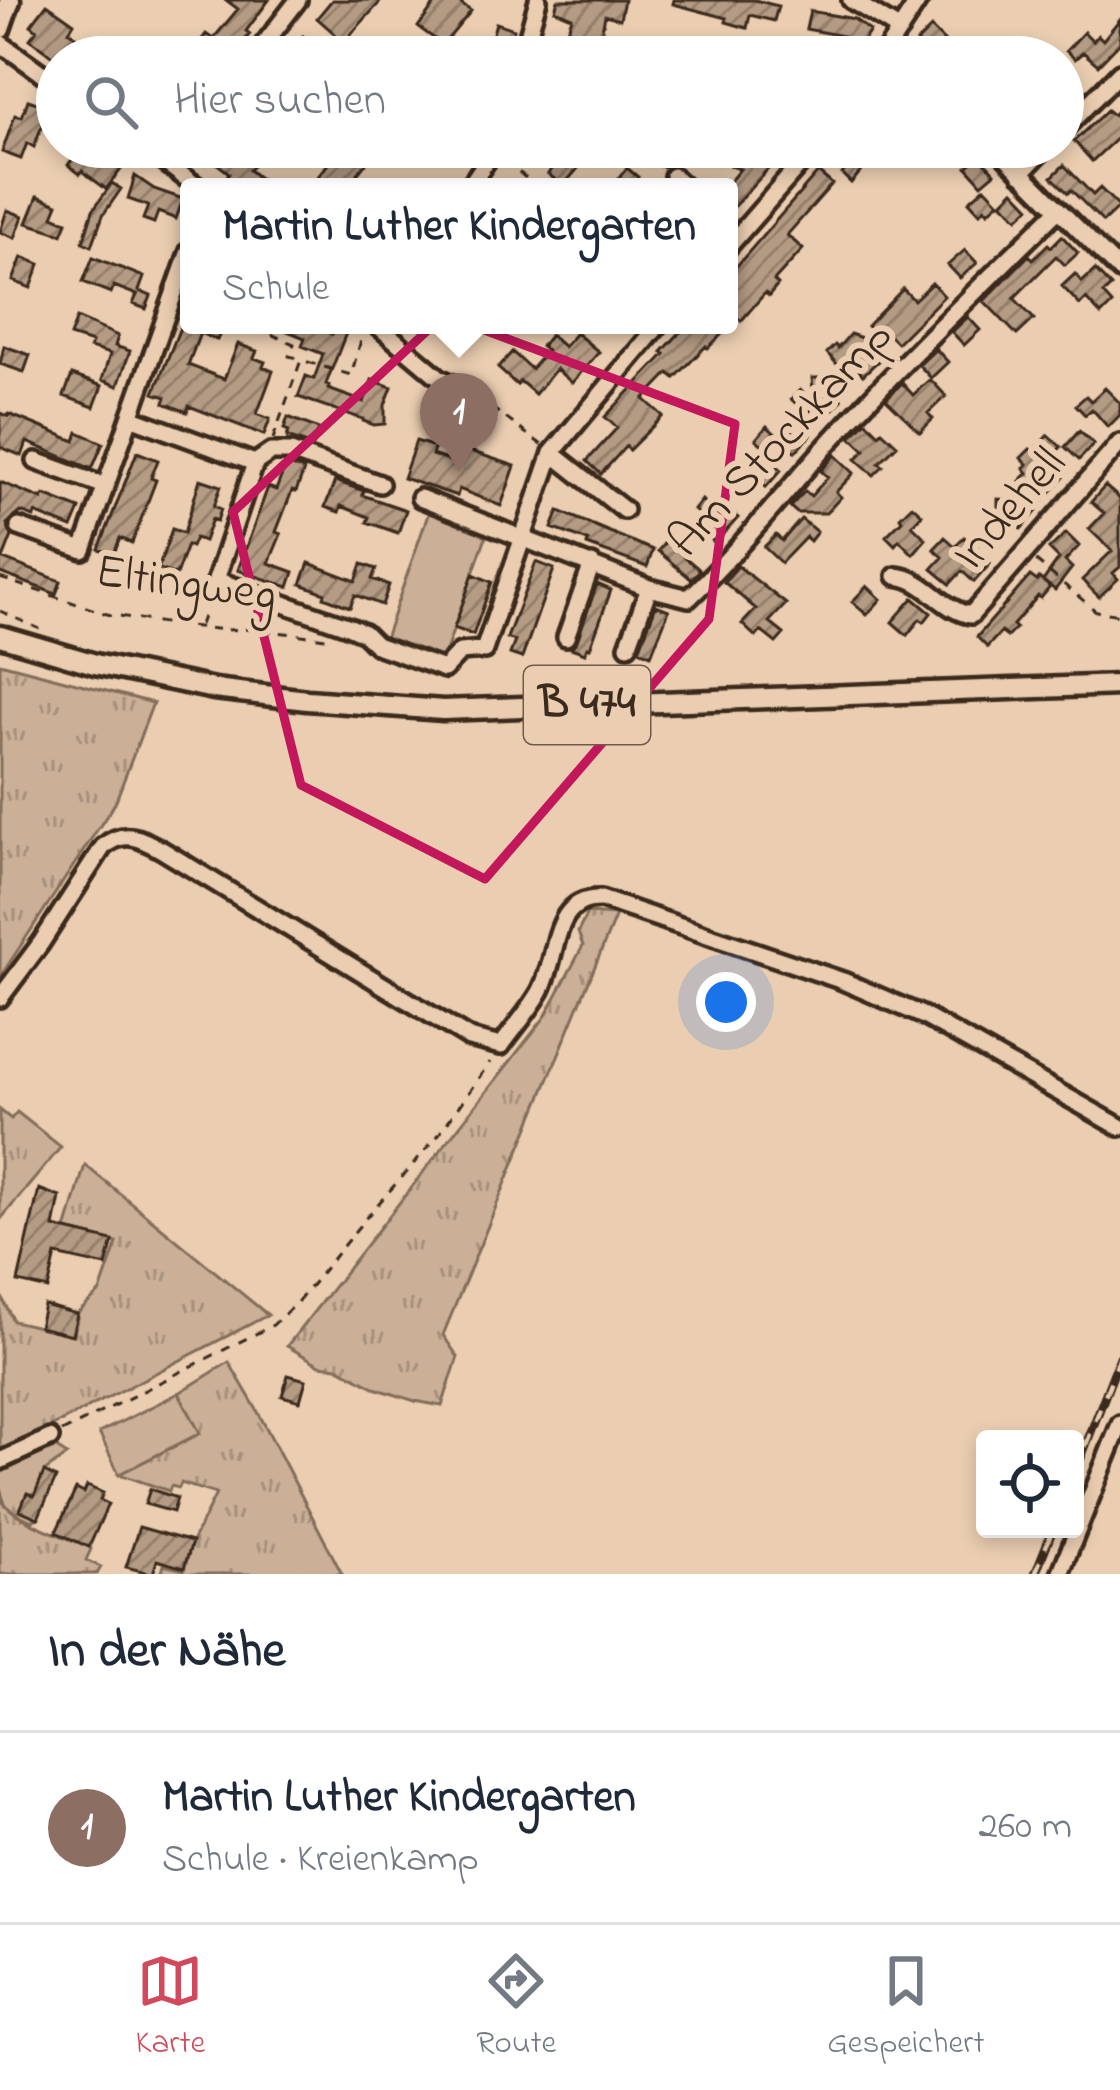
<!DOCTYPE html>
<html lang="de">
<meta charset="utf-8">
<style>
body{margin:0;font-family:"Indie Flower",sans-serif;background:#f2f2f3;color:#1f2937}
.controls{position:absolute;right:36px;bottom:36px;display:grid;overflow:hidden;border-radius:12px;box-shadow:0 6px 18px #0003}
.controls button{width:108px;height:108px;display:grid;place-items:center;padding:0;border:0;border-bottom:3px solid #e0e1e3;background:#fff;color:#1f2937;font:60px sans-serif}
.you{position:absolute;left:726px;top:1002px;width:42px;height:42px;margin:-30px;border:9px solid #fff;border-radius:50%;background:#1a73e8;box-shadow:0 0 0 18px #1a73e833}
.badge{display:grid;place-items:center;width:78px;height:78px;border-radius:50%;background:#d1495b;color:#fff;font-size:39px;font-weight:700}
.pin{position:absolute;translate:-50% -99px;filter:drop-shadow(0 3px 6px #0008)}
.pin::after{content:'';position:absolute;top:63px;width:42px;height:36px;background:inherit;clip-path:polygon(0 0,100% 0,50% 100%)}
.popup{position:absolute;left:180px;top:178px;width:558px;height:156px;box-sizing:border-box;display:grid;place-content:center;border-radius:12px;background:#fff;filter:drop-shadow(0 3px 9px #0005);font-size:39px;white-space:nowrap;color:#747a83}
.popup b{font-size:45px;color:#1f2937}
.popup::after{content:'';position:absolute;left:50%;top:100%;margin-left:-24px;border:24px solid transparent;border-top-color:#fff}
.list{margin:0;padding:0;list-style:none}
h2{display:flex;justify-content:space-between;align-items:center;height:156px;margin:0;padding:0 48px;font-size:51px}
h2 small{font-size:39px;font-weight:400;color:#747a83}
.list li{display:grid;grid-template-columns:78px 1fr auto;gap:36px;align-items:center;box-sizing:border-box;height:192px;padding:0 48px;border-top:3px solid #e0e1e3}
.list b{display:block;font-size:45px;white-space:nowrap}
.list p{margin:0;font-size:39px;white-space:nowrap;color:#747a83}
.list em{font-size:39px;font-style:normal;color:#747a83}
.icon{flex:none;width:66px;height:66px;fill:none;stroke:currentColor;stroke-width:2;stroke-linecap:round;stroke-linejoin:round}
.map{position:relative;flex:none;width:1120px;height:1574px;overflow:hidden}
.search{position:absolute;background:#fff;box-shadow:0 6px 18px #0003;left:36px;right:36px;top:36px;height:132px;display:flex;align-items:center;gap:30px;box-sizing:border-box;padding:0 42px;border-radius:66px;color:#747a83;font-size:45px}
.sheet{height:348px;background:#fff}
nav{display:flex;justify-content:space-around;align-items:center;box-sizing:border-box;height:168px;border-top:3px solid #e0e1e3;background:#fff;font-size:33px;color:#747a83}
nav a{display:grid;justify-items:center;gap:6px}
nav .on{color:#d1495b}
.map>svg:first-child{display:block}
.grass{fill:url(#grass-tufts);stroke:#836d5a;stroke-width:3}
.forest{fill:url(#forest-firs);stroke:#836d5a;stroke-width:3}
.park{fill:#cbb097;stroke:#836d5a;stroke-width:3}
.building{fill:url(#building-hatch);stroke:#3b2a1e;stroke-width:3}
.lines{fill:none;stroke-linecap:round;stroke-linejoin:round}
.minor-casing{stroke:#3b2a1e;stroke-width:24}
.major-casing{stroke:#3b2a1e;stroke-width:27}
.path{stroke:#3b2a1e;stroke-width:3;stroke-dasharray:9 9;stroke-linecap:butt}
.minor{stroke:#ebceb1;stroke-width:15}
.major{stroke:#ebceb1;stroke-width:18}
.rail-casing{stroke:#3b2a1e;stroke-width:9}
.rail{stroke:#ebceb1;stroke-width:4.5;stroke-dasharray:14;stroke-linecap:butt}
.marked{fill:none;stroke:#c2185b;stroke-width:9;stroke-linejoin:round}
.labels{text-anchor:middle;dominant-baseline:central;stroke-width:12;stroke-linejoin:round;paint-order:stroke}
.shield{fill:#ebceb1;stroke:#705b4a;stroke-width:3}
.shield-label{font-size:45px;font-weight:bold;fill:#3b2a1e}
.street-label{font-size:48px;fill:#3b2a1e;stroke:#ebceb1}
</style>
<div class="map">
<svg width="1120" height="1574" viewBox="0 0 1120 1574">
<defs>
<pattern id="grass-tufts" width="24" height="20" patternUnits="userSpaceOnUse" patternTransform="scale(3)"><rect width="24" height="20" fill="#cbb097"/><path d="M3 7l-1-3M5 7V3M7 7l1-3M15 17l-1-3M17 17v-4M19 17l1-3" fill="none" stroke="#a68f7b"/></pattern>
<pattern id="forest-firs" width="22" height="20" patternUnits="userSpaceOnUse" patternTransform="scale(3)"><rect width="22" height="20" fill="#cbb097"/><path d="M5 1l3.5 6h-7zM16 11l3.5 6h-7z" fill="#a68f7b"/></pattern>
<pattern id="building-hatch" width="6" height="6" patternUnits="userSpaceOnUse" patternTransform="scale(3)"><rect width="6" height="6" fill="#b49b84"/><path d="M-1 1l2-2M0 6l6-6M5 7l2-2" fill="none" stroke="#947f6b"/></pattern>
</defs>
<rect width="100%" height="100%" fill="#ebceb1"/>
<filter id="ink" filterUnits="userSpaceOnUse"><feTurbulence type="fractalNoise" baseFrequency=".00833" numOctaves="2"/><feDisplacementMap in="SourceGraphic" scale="24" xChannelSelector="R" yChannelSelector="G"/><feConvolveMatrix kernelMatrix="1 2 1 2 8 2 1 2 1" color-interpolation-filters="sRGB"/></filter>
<g filter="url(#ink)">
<path class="grass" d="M0,663l153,40 -38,100 -115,174z
M587,913l29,2 -173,420 15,22 -16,49 -27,-5 -37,-12 -41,-22 -17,-2 -33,-19 258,-329 38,-71 -5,-14z
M0,1110l11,9 6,-7 44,35 -61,73z
M85,1165l183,150 -268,138v-160l13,28 61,14 4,-22 22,-21 17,-49 -51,-13z
M229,1362l28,48 85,164h-181l3,-9 20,5 8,-28 24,-48 -35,-11 -2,5 -8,-2 -2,5 -50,-17 80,-40 -20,-41z
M0,1499c20,25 60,35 89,48l2,2 -5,11 15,7 -4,7h-97z"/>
<path class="forest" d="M55,1447l12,8 -23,17 -10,24 -7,-2 -7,16 18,8 -6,3c-28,-12 -32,-18 -32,-48z"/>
<path class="park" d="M432,503l58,22 -49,140 -58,-21z
M179,1393l21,40 -81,41 -20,-41z"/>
<path class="building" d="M226,0h43l-23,31 4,3 -19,23h-43l18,-23 7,5 25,-30z
M332,0h50l-38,42 5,4 -9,11h-41l-8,-6 12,-15 17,15 15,-17 -18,-16z
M438,0h17l16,11 -28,34 -25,-18z
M558,0h66l-4,19 -15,-4 -4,20 -13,-3 -3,17 -22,-5 9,-27 -17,-7z
M674,0h81l23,6 -4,15 -24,-6 -3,13 -21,-6 1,-4 -54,-14z
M47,4l27,19 -5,8 33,26h-48l-24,-18 7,-9 -6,-5z
M810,11l44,8 16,12 -18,26h-23l14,-21 -37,-7z
M1120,19v23l-22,23 -15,-13 -8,7 -9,-8 18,-19 9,9 5,-6 5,5z
M496,23l18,6 -8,26 -18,-5z
M931,28l18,18 -10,11h-6l-16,-15z
M540,36l19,6 -5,15h-20z
M1069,72l12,12 -18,20v-24z
M28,100l21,7 -15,40 -7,-4 -6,16 -19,-7 13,-37 7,2z
M1120,108v27l-28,26 -18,-20 33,-31 6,5z
M81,147h23l22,16 -20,26 -24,-18 -2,3 -12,-9z
M196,147h45l-4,5 17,13 -5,5 22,17h-29l-15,-11 2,-3z
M341,147h38l-32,40h-37z
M524,147h34l22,19 -17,20 -15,-12 3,-4z
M664,147h15l-5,17 -9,3 -6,-1z
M740,147h8l7,7 6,-7h27l-59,65v-30l11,-13 -10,-3 -1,-7z
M842,147h24l-6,7 9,8 -18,21 -9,-9 6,-8 -13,-11z
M979,156l16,17 -13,11 -15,-17z
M1064,165l29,30 7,-7 19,19 -16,15 -32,-32 -3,3 -16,-16z
M627,168l11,9 -2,3 9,7h-34z
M818,172l14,12 -45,51 16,14 -29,32 4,4 -9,11 -4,-3 -24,28 -3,-3 -30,30 -2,-2 -31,32 -6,-5 -25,26 19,17 -34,34 -3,-4 -25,28 -14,-13 30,-33 -12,-11 60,-63 -3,-2 25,-27h42v-50z
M135,176l19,13 29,10 -7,20 -18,-7 -4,11 -11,-4 5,-13 -20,-7z
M112,183l9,6 -18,26 -11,31 -9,-4 10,-32z
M985,187l14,15 -11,10 -3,-4 -5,5 -11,-12z
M1014,190l16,17 -12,11 -16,-16z
M38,196l20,8 -5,12 14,6 -5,12 -35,-11z
M7,210l16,6 -8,22 -15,-6z
M1062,236l16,17 -13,12 -9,-9 -42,42 20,21 -17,16 -33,-34 45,-46 4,4 15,-15 3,3z
M965,250l12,13 -17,15 -12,-13z
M22,257l18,7 -9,24 -18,-7z
M93,257l51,20 -5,14 12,5 -5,13 -13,-5 4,-9 -23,-9 -3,7 -28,-11z
M1095,270l16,17 -8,7 9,10 -11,11 -15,-16 -6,6 -18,-19 13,-12 7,8z
M932,283l12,13 -47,47 -11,-11 -6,7 -13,-13 36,-37 11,11z
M968,317l12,13 -16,15 -12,-13z
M77,318l41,18 -3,10 15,5 -12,35 -16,-6 8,-26 -20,-6 2,-5 -22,-7z
M181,325h30l11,4 -5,11 -17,-7 -12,32 36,14 14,-35 19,7 -3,7 11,4 -2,5 10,4 -16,43 13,5 -6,16 -75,-29 -2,6 -23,-9 2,-6 -12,-4z
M273,325h36l23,9 2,-5 12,4 -20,51 3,1 -1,4 36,13 8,-22 20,7 -7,18v19l-11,1 -11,-4v-2l-65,-22 8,-21 8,3 9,-25 -21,-8 3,-8z
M576,333l23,19 -27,31 -16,-14 -21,25 -15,-13 -3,4 -19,-17 14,-16 19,17 16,-18 -6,-5 9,-11 14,12z
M850,334l26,9 -7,7 10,10 -16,15 -10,-11 -9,8 -17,-19 8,-8 3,3z
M4,346l26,9 -6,17 -24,-8z
M936,349l12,13 -17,16 -12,-13z
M72,375l30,11 -8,21 -30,-11z
M812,378h26l-11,9 15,13 -16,16 -11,-11 -8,9 -16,-15 9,-9 14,12z
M930,379l16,17 -18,17 5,6 -13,13 -34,-33 16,-16 11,12z
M1105,388l15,15v12l-12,12 -16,-18 -7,6 -9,-10 10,-9 5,5z
M0,413l8,3 1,-2 66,27 3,-9 25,11 -11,26 -65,-27 -5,14 -22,-9z
M288,417l31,12 -6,17 -26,-9 2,-6 -5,-2z
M866,421l13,13 3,-3 15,14 -18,18 4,3 -9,9 -18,-16 9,-9 -14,-13z
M798,423l13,12 -16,17 -12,-12z
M767,426l14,13 -12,12 -13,-12z
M1079,431l15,13 -15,16 -14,-13z
M1048,435l13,12 -14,15 17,15 -29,32 2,2 -16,18 -6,-5 -6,8 -15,-14 4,-4v-15l14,1 12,-15 -4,-4 8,-8 -4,-5 3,-4 -6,-6 9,-9 3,2z
M416,441l19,6 -3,8 27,9 5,-15 51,17 -14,40 -42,-17 -2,7 -54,-18z
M137,452l21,8 -7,18 5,2 -24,63 -12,-5 -6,16 -15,-5z
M835,455l19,18 -18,19 5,5 -15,16h-29l-7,-6 15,-16 6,5 17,-19 -7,-6z
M768,458l13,12 -15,17 -13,-12z
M286,464l18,6 -8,22 -4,-1 -16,41 5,2 -12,29 25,9 -5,15 -51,-17 30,-83 8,3z
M200,479l21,7 -7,20 7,3 -4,12 -5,-2 -8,22 -9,-3 -4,9 -4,-2 -11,30 -18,-6 14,-40 12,4z
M335,481l29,10 -2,4 44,15 -8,23 -31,-11 2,-5 -28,-11 -2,6 -14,-5z
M0,482l42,17 2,-4 36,14 -8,19 -37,-15 -1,4 -13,-5 -14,12 5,12 -9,23 58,22 -5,13 -56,-21z
M1105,486l15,13v68l-7,6 5,6 -19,18 -17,-17 30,-29 -23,-22 15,-16 -13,-11z
M702,500l15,14 7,-8 14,12 -23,25 -13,-13 6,-7 -14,-13z
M912,505l10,9 -10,11 14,14 -13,15 -14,-14 -4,5 -9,-9 16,-16 -2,-3z
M559,511l94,39 -6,17 -60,-22 1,-4 -36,-13z
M801,519l16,13 -7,9 -4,-4 -25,26 -17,-16 12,-12 6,6z
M1066,533l13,13 -14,15 7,7 -17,22 -12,-9 16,-22 -10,-10z
M945,537l10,9 9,-9 14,11 -2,4 14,12 -16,18 -12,-11 -12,13 -18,-15 11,-12 -9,-8z
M666,541l34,29 -9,9 -33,-28z
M536,562l18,7 -32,89 -12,-4 5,-13 -8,-3z
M309,563l47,18 6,-17 14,5 -4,10 17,6 -7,20 -27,-10 -5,12 -26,-10 1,-4 -24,-9z
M738,566l48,38 -17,18 15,12 -8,9 -15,-12 -5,6 -14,-13 14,-15 -32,-27z
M473,574l19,8 -19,53 -19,-7z
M1030,576l7,5 2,-3 11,9 -9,11 -3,-2 -25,29 3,3 -9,9 -6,-5 -14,15 -10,-10z
M597,584l14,6 -21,58 -3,-1 -2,6 -14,-5 6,-7z
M867,586l14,13 -14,16 -15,-13z
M913,598l18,15 -7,9 -4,-3 -13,16 -15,-13z
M656,605l13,5 -18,45 -12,-5z
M39,1189l21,8 -6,30 59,14 -7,25 -50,-11 -8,34 -30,-7z
M44,1305l33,9 -5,21 -33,-8z
M288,1375l18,5 -6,21 -18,-5z
M44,1472l12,6 -18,40 -18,-8 7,-17 7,3z
M87,1486l16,7 -3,7 8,4 -19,43 -33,-15 20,-43 8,4z
M150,1489l27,9 -4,14 -28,-8z
M139,1527l53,15 -8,26 -27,-8 -4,14 -27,-7z"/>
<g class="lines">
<defs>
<path id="minor" d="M851,0l49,30
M0,43l57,41
M254,57l44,-57
M522,57l16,-57
M882,57l37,-57
M1063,130l57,-58
M144,147l54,40
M996,147l124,124
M169,165l15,-18
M1021,173l25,-26
M673,176l12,11
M469,187l27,-40
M729,246l86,-99
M377,325l63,53 25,12
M130,417l125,46
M552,453l72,57
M36,461l69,25
M380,484l-89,-32h-20l-16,11 -39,117 134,47 14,6 12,12 68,24 16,-17 24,-2 68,-197 107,-128
M420,498l229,90 40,10c47,-45 87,-95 130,-144 76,-85 158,-164 239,-244
M19,527l64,23 106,-299
M896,576c31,3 45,34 75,39l149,-172
M566,637l26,-73
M628,646l21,-58
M0,998l41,-55 62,-96c21,-18 37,-9 59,3l307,188 32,8c13,-18 28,-35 39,-54 19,-33 10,-95 61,-93l242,82 81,35 196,111
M0,1461l50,-23
M1060,1574l60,-150"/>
<path id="major" d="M0,29l10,-29
M0,636l95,28 119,25 93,11 136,10 677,-25"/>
</defs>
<use href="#minor" class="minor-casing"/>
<use href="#major" class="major-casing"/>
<path class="path" d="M505,161l32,26
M263,325l13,5 -3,5 21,9 -5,12 9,2
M477,397l65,48
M273,439l28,-79 50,15 13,-45
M1036,561l60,50 24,4
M0,578l107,36 63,10 55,6 28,-1 81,10
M0,611l40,18
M200,625l11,-31
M62,1432l211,-107 28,-27 63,-78 73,-83 53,-75"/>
<use href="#minor" class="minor"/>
<use href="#major" class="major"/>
<defs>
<path id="rail" d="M1075,1473l45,-116
M1035,1574l18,-45"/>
</defs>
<use href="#rail" class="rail-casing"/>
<use href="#rail" class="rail"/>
</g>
</g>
<path class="marked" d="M444,315l291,109 -26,195 -224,260 -184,-94 -68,-273z"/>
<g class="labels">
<rect class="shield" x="524" y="666" width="126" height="78" rx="9"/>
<g class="shield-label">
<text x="587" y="705">B 474</text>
</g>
<g class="street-label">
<text transform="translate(782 440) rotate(-47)">Am Stockkamp</text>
<text transform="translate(1011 510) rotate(-49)">Indehell</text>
<text transform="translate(186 585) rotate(8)">Eltingweg</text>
</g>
</g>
</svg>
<div class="controls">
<button><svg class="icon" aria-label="locate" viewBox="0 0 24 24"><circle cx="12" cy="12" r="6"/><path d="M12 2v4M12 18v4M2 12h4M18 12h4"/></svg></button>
</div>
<div class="you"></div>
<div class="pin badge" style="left:459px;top:472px;background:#8d6e63">1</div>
<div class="popup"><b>Martin Luther Kindergarten</b>Schule</div>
<div class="search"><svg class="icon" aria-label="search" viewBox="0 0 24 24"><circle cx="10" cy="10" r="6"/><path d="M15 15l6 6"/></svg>Hier suchen</div>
</div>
<section class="sheet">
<h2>In der Nähe<small></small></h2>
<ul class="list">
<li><span class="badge" style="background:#8d6e63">1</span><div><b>Martin Luther Kindergarten</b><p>Schule · Kreienkamp</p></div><em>260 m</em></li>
</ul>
</section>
<nav>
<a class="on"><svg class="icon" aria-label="map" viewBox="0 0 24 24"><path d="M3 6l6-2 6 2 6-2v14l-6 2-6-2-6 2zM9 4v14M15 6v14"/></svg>Karte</a>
<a><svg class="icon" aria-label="directions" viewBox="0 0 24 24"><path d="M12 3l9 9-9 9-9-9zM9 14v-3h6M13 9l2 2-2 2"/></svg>Route</a>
<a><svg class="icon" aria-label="saved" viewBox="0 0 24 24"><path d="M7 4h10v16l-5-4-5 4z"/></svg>Gespeichert</a>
</nav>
